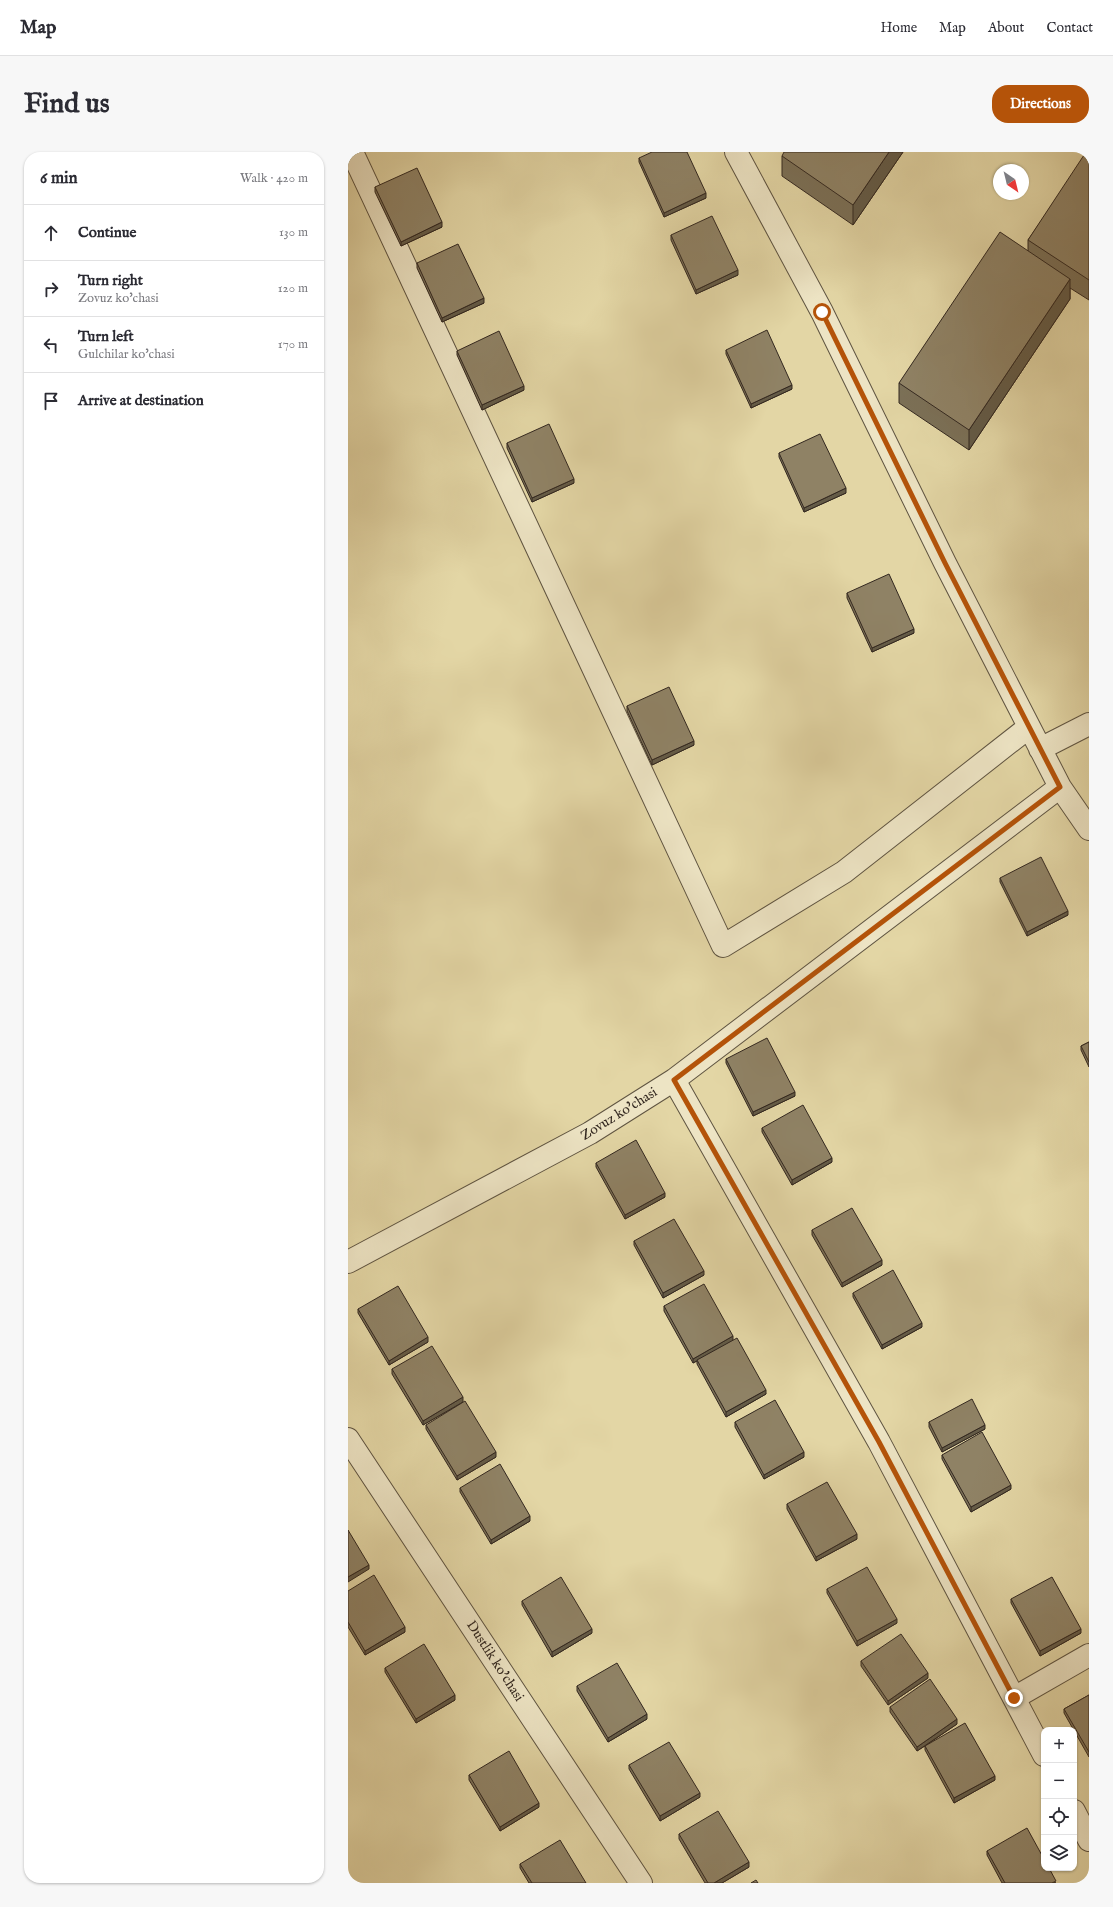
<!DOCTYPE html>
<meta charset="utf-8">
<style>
body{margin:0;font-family:"IM FELL English",serif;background:#f7f7f7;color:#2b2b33}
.controls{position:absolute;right:12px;bottom:12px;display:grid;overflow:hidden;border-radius:8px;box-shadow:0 1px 3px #0004}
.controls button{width:36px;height:36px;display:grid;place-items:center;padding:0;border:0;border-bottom:1px solid #e1e1e2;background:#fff;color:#2b2b33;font:20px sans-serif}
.compass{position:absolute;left:645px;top:12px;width:36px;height:36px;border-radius:50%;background:#fff;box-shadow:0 1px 3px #0004;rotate:145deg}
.stop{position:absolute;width:12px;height:12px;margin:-9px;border:3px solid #b45309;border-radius:50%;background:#fff}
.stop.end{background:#b45309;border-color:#fff;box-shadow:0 1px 4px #0008}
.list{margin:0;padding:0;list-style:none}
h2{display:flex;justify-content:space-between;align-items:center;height:52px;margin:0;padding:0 16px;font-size:17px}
h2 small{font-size:13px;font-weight:400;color:#7c7c81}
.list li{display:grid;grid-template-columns:26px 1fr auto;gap:12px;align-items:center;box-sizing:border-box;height:56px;padding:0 16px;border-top:1px solid #e1e1e2}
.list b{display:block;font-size:15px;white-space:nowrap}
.list p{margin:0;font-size:13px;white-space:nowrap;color:#7c7c81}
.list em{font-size:13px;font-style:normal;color:#7c7c81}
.icon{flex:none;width:22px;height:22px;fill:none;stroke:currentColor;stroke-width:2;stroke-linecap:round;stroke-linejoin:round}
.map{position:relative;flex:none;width:741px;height:1731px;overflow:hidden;border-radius:16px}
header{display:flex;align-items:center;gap:24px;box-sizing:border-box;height:56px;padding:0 20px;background:#fff;border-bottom:1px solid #e1e1e2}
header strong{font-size:19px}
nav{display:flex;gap:22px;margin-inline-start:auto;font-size:14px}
.intro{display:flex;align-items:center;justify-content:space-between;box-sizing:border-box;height:96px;padding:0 24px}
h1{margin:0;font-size:28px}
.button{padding:10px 18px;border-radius:16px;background:#b45309;color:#fff;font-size:14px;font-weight:700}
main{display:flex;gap:24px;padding:0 24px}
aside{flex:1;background:#fff;border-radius:16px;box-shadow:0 1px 3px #0004}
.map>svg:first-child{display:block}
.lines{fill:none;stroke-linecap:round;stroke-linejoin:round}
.minor-casing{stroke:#5f5441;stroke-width:24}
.minor{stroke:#ede4c4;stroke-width:22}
.wall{fill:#7b7057;stroke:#332820}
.shaded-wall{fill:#645b47;stroke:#332820}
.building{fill:#8f8265;stroke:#332820}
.route{stroke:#b45309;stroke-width:5}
.labels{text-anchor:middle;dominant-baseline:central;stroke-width:3.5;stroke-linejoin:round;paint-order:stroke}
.street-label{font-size:14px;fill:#332820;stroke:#ede4c4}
</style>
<header>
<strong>Map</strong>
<nav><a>Home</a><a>Map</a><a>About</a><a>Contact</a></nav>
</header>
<div class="intro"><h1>Find us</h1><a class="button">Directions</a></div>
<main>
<aside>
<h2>6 min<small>Walk · 420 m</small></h2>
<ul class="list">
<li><svg class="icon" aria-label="ahead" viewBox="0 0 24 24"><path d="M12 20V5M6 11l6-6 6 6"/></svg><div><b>Continue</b></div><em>130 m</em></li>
<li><svg class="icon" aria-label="right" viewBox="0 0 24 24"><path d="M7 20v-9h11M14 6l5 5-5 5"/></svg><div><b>Turn right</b><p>Zovuz ko'chasi</p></div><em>120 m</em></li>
<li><svg class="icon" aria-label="left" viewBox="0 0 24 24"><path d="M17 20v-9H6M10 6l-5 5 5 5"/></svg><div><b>Turn left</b><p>Gulchilar ko'chasi</p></div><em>170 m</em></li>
<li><svg class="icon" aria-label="arrive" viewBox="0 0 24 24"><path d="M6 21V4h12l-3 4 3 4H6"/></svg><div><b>Arrive at destination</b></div></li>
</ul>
</aside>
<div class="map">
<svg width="741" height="1731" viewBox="0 0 741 1731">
<rect width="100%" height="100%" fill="#e3d6a5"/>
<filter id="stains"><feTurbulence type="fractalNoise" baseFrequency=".005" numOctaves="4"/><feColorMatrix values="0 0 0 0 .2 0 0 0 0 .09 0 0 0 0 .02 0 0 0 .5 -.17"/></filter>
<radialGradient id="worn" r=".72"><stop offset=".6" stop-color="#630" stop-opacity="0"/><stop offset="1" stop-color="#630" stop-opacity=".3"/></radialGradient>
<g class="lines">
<defs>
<path id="minor" d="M4,0l371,794 121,-74 185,-145
M388,0l86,160 123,251 115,224 29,42
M692,597l49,-25
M326,928l205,362 165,313
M0,1110l242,-129 84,-53 386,-293
M0,1287l293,444
M666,1546l75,-43
M726,1659l15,29"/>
</defs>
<use href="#minor" class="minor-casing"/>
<use href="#minor" class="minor"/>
</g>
<path class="wall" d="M555,0l-50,73 -71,-49v-20z
M741,0v148l-19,-12v11l-101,151 -70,-47v-20l129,-132v-11z
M291,6l67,40 -42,19 -25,-55z
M27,35l67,40 -41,19 -26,-54z
M323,83l67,40 -42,19 -25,-54z
M69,111l67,40 -42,19 -25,-54z
M378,198l66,39 -41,19 -25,-54z
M109,199l67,39 -42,20 -25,-55z
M159,291l67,40 -42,19 -25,-54z
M431,301l67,40 -42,19 -25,-55z
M499,441l67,40 -42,19 -25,-54z
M279,554l67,39 -42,20 -25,-54z
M652,726l68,37 -41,21 -27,-54z
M741,890v25l-8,-17v-4z
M378,907l69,37 -42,20 -27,-53z
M414,976l70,34 -40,23 -30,-53z
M248,1011l69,34 -40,22 -29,-52z
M464,1078l70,35 -40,22 -30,-52z
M286,1089l70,34 -41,23 -29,-53z
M505,1141l69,34 -40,22 -29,-52z
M316,1154l69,34 33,54 -40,23 -29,-53v-3l-4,2 -29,-52z
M10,1157l70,33 -39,23 -31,-52z
M44,1217l71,33 -40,23 -31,-51z
M387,1270l69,35 -40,22 -29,-52z
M581,1270l56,7 -43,23 -13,-25z
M78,1273l70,32 -39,23 -31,-51z
M594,1303l69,34 -40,23 -29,-53z
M112,1336l70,33 -39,23 -31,-52z
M439,1352l70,35 -41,22 -29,-52z
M479,1437l70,34 -40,23 -30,-53z
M0,1439l57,41 -40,23 -17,-28z
M663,1447l70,34 -41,23 -29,-53z
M174,1449l70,32 -40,24 -30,-52z
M513,1509l67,17 -40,27 -27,-39z
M37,1516l70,32 -39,23 -31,-51z
M229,1534l70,33 -39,23 -31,-51z
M741,1543v62l-25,-44v-4z
M542,1555l67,17 -32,22 70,34 -41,23 -29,-53v-4l-8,5 -27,-39z
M281,1613l71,32 -40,24 -31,-52z
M121,1623l70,32 -39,24 -31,-51z
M331,1682l70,33 -27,16h-17l-26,-44z
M639,1699l69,32h-54l-15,-28z
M172,1712l66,19h-57l-9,-15z"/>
<path class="shaded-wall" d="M541,0h14l-50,73v-20z
M358,41v5l-42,19v-4z
M94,70v5l-41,19v-4z
M390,118v5l-42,19v-4z
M722,127v20l-101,151v-20z
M136,146v5l-42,19v-4z
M444,233v4l-41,19v-4z
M176,234v4l-42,20v-5z
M226,327v4l-42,19v-4z
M498,336v5l-42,19v-4z
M566,477v4l-42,19v-4z
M346,589v4l-42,20v-5z
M720,759v4l-41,21v-4z
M447,940v4l-42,20v-4z
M484,1006v4l-40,23v-5z
M317,1041v4l-40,22v-4z
M534,1108v5l-40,22v-4z
M356,1119v4l-41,23v-5z
M574,1171v4l-40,22v-4z
M385,1184v5l-40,22v-4z
M80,1185v5l-39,23v-4z
M418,1238v4l-40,23v-5z
M115,1245v5l-40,23v-4z
M637,1273v4l-43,23v-4z
M148,1300v5l-39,23v-4z
M456,1300v5l-40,22v-4z
M663,1333v4l-40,23v-5z
M182,1364v5l-39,23v-4z
M509,1382v5l-41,22v-4z
M21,1413v4l-21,13v-5z
M549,1467v4l-40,23v-5z
M57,1475v5l-40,23v-4z
M244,1477v4l-40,24v-5z
M733,1477v4l-41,23v-5z
M580,1521v5l-40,27v-4z
M107,1543v5l-39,23v-4z
M299,1562v5l-39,23v-4z
M609,1567v5l-40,27v-4z
M647,1624v4l-41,23v-5z
M352,1641v4l-40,24v-5z
M191,1651v4l-39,24v-4z
M401,1710v5l-27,16h-8z"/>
<path class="building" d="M304,0h35l19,41 -42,20 -25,-55z
M436,0h105l-36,53 -71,-49z
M738,0h3v128l-61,-40z
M69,16l25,54 -41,20 -26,-55z
M364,64l26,54 -42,20 -25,-55z
M652,80l70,47 -101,151 -70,-47z
M110,92l26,54 -42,20 -25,-55z
M419,178l25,55 -41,19 -25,-54z
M151,179l25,55 -42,19 -25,-54z
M201,272l25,55 -42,19 -25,-55z
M472,282l26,54 -42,20 -25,-55z
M541,422l25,55 -42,19 -25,-55z
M321,535l25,54 -42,19 -25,-54z
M693,705l27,54 -41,21 -27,-54z
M419,886l28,54 -42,20 -27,-53z
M741,890v20l-8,-16z
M455,953l29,53 -40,22 -30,-52z
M288,988l29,53 -40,22 -29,-52z
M504,1056l30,52 -40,23 -30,-53z
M326,1067l30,52 -41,22 -29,-52z
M545,1118l29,53 -40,22 -29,-52z
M356,1132l29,52 -40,23 -29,-53z
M50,1134l30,51 -39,24 -31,-52z
M389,1186l29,52 -40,22 -29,-52z
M84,1194l31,51 -40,24 -31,-52z
M624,1247l13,26 -43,23 -13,-26z
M427,1248l29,52 -40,23 -29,-53z
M117,1249l31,51 -39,24 -31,-51z
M634,1280l29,53 -40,22 -29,-52z
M152,1312l30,52 -39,24 -31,-52z
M479,1330l30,52 -41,23 -29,-53z
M0,1378l21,35 -21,12z
M519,1415l30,52 -40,22 -30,-52z
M26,1423l31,52 -40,24 -17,-29v-31z
M213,1425l31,52 -40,23 -30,-51z
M704,1425l29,52 -41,22 -29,-52z
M553,1482l27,39 -40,28 -27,-40z
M76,1492l31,51 -39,24 -31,-51z
M269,1511l30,51 -39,24 -31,-52z
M582,1527l27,40 -40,28 -27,-40z
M741,1543v57l-25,-43z
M617,1571l30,53 -41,22 -29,-52z
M321,1590l31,51 -40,23 -31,-51z
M161,1599l30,52 -39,24 -31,-52z
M370,1659l31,51 -35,21h-6l-29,-49z
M679,1676l17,31v9h5l7,13 -4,2h-47l-18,-32z
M212,1688l26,43h-54l-12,-19z
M408,1728l2,3h-7z"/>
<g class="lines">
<path class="route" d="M474,160l123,251 115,224 -386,293 205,362 135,256"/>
</g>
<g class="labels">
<g class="street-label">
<text transform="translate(271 962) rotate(-32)">Zovuz ko'chasi</text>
<text transform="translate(147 1509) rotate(57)">Dustlik ko'chasi</text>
</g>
</g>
<rect width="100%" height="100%" filter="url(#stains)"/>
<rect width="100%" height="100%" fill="url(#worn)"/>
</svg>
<div class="controls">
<button>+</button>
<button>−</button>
<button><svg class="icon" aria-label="locate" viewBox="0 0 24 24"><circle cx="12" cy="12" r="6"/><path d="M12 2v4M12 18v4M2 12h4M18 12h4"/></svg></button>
<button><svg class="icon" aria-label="layers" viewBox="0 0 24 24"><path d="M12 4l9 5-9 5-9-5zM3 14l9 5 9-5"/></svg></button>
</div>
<svg class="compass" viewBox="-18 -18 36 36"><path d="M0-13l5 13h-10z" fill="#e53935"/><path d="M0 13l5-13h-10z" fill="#7c7c81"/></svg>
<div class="stop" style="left:474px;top:160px"></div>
<div class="stop end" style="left:666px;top:1546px"></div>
</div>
</main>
